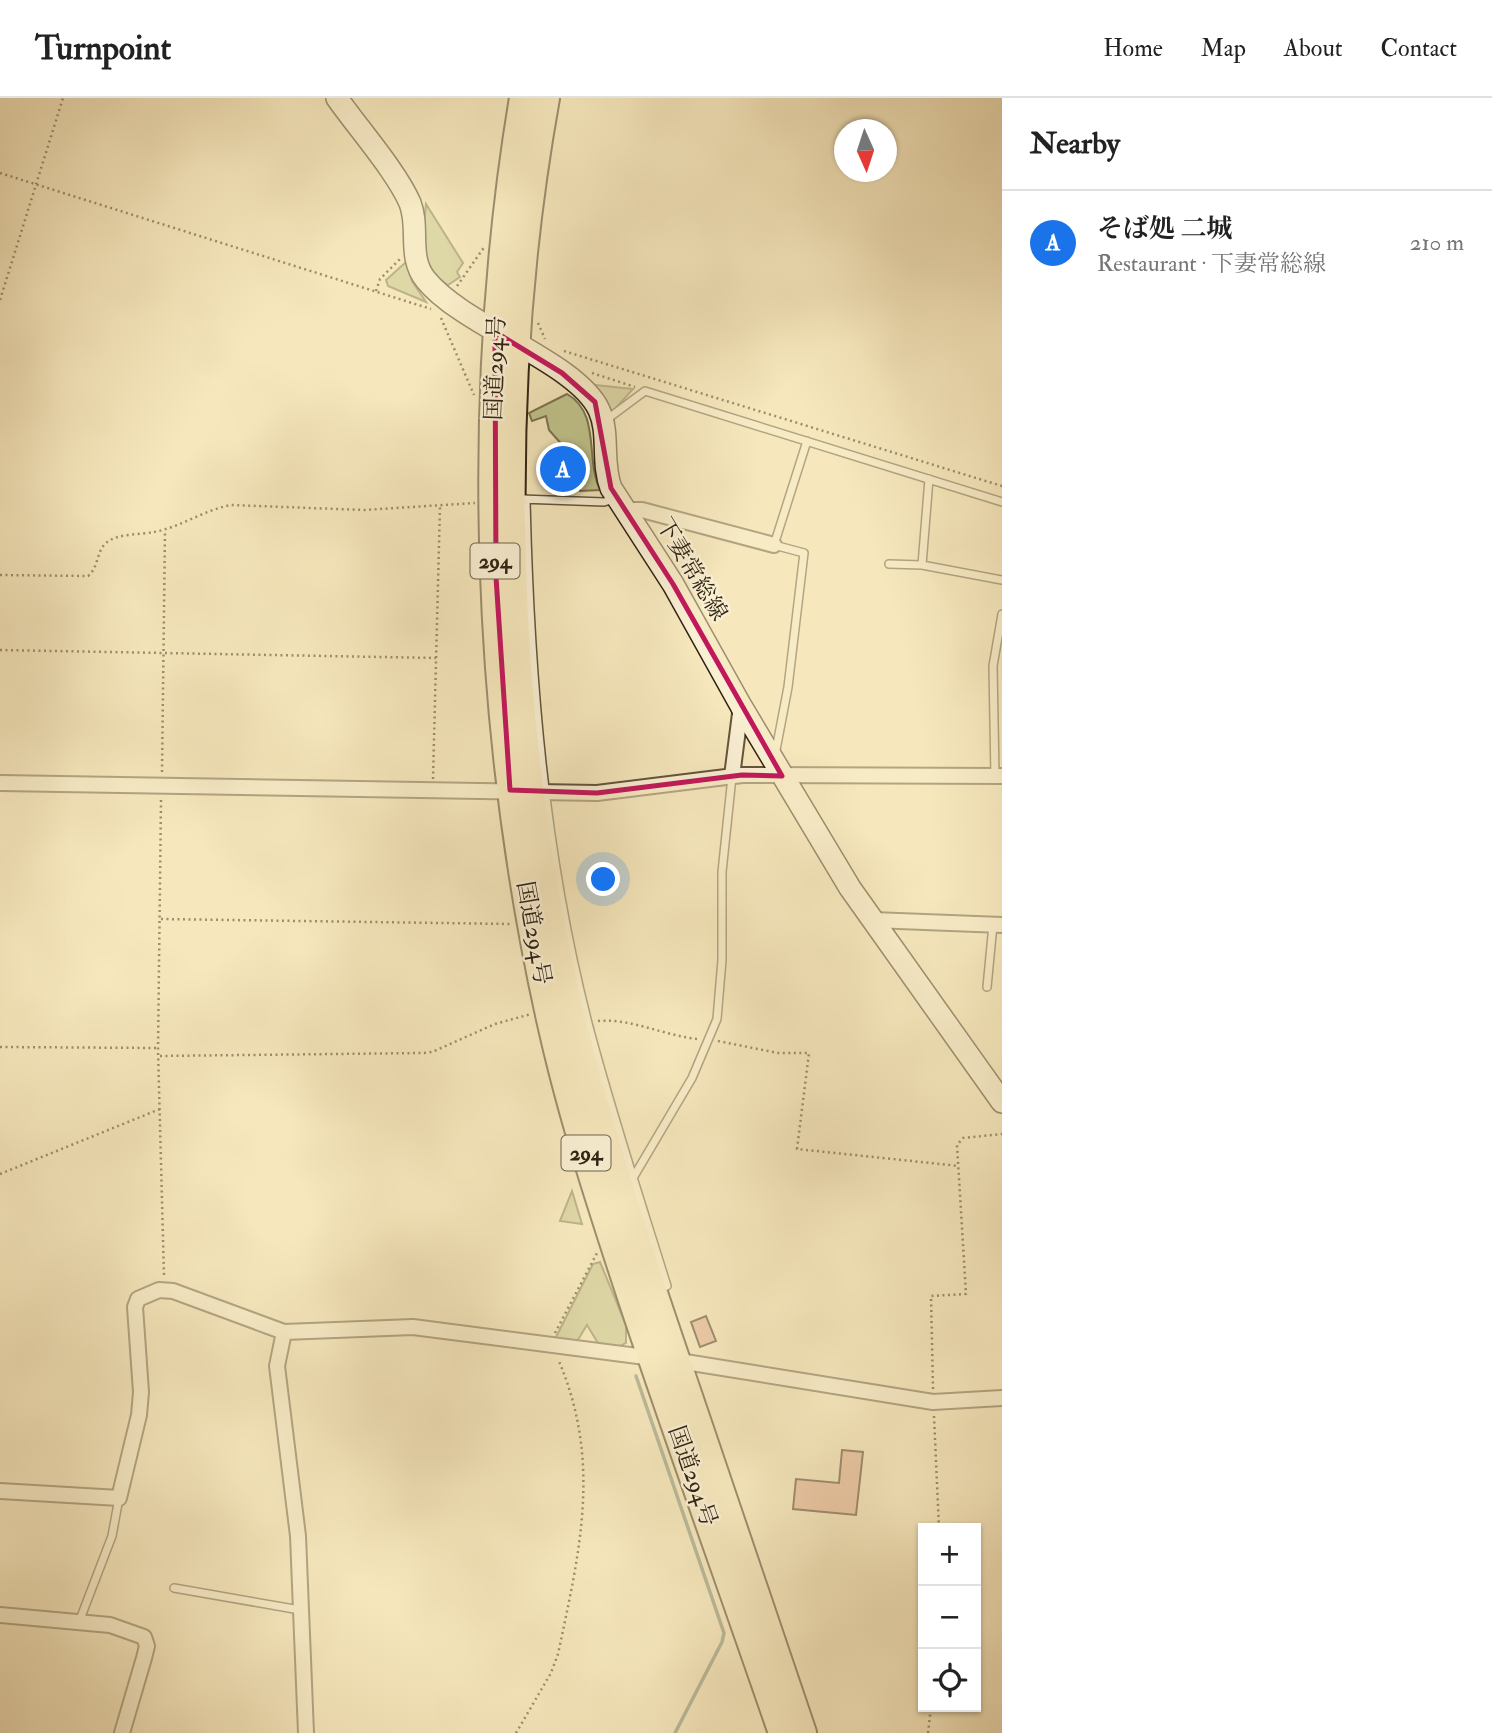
<!DOCTYPE html>
<meta charset="utf-8">
<style>
body{margin:0;font-family:"IM FELL Double Pica","Noto Serif JP",serif;background:#f6f6f6;color:#222}
.controls{position:absolute;right:21px;bottom:21px;display:grid;overflow:hidden;border-radius:0px;box-shadow:0 2px 5px #0004}
.controls button{width:63px;height:63px;display:grid;place-items:center;padding:0;border:0;border-bottom:2px solid #e0e0e0;background:#fff;color:#222;font:35px sans-serif}
.compass{position:absolute;left:834px;top:21px;width:63px;height:63px;border-radius:50%;background:#fff;box-shadow:0 2px 5px #0004;rotate:177deg}
.you{position:absolute;left:604px;top:782px;width:24px;height:24px;margin:-18px;border:5px solid #fff;border-radius:50%;background:#1a73e8;box-shadow:0 0 0 10px #1a73e833}
.badge{display:grid;place-items:center;width:46px;height:46px;border-radius:50%;background:#1a73e8;color:#fff;font-size:23px;font-weight:700}
.pin{position:absolute;translate:-50% -50%;border:4px solid #fff;box-shadow:0 2px 7px #0006}
.list{margin:0;padding:0;list-style:none}
h2{display:flex;justify-content:space-between;align-items:center;height:91px;margin:0;padding:0 28px;font-size:30px}
h2 small{font-size:23px;font-weight:400;color:#767676}
.list li{display:grid;grid-template-columns:46px 1fr auto;gap:21px;align-items:center;box-sizing:border-box;height:105px;padding:0 28px;border-top:2px solid #e0e0e0}
.list b{display:block;font-size:26px;white-space:nowrap}
.list p{margin:0;font-size:23px;white-space:nowrap;color:#767676}
.list em{font-size:23px;font-style:normal;color:#767676}
.icon{flex:none;width:38px;height:38px;fill:none;stroke:currentColor;stroke-width:2;stroke-linecap:round;stroke-linejoin:round}
.map{position:relative;flex:none;width:1002px;height:1635px;overflow:hidden}
header{display:flex;align-items:center;gap:42px;box-sizing:border-box;height:98px;padding:0 35px;background:#fff;border-bottom:2px solid #e0e0e0}
header strong{font-size:33px}
nav{display:flex;gap:38px;margin-inline-start:auto;font-size:24px}
main{display:flex}
aside{flex:1;background:#fff}
.map>svg:first-child{display:block}
.grass{fill:#c2c48d;stroke:#79744f;stroke-width:2}
.lines{fill:none;stroke-linecap:round;stroke-linejoin:round}
.stream{stroke:#718171;stroke-width:3.5}
.building{fill:#e2a88f;stroke:#302311;stroke-width:2}
.lane-casing{stroke:#62543c;stroke-width:10}
.street-casing{stroke:#62543c;stroke-width:18}
.secondary-casing{stroke:#302311;stroke-width:24}
.highway-casing{stroke:#302311;stroke-width:30}
.path{stroke:#302311;stroke-width:2.5;stroke-dasharray:2 3.5;stroke-linecap:butt}
.lane{stroke:#f9efd3;stroke-width:7}
.street{stroke:#f9efd3;stroke-width:14}
.secondary{stroke:#f9efd3;stroke-width:21}
.highway{stroke:#f6e7bc;stroke-width:26}
.marked{fill:none;stroke:#c2185b;stroke-width:5;stroke-linejoin:round}
.labels{text-anchor:middle;dominant-baseline:central;stroke-width:5;stroke-linejoin:round;paint-order:stroke}
.shield{fill:#f9efd3;stroke:#6c604b;stroke-width:2}
.shield-label{font-size:21px;font-weight:bold;fill:#302311}
.street-label{font-size:23px;fill:#302311;stroke:#f9efd3}
</style>
<header>
<strong>Turnpoint</strong>
<nav><a>Home</a><a>Map</a><a>About</a><a>Contact</a></nav>
</header>
<main>
<div class="map">
<svg width="1002" height="1635" viewBox="0 0 1002 1635">
<rect width="100%" height="100%" fill="#f6e7bc"/>
<filter id="stains"><feTurbulence type="fractalNoise" baseFrequency=".00286" numOctaves="4"/><feColorMatrix values="0 0 0 0 .2 0 0 0 0 .09 0 0 0 0 .02 0 0 0 .5 -.17"/></filter>
<radialGradient id="worn" r=".72"><stop offset=".6" stop-color="#630" stop-opacity="0"/><stop offset="1" stop-color="#630" stop-opacity=".3"/></radialGradient>
<path class="grass" d="M426,106l37,59 -6,9 3,5 -12,8c-31,-19 -25,-50 -22,-81z
M406,164l6,19 14,21 -38,-16 -2,-6z
M595,287l38,4 -19,21h-5z
M567,296c34,19 18,65 33,96l-20,1 -1,-27 -30,-34 -3,-14 -14,5 -3,-8z
M572,1093l10,33 -22,-3z
M600,1164l26,63v18l-8,4 -20,-4 -11,-18 -11,18 -21,-4 38,-75z"/>
<g class="lines">
<path class="stream" d="M636,1278l88,257 -2,9 -47,91"/>
</g>
<path class="building" d="M570,357l7,9v23h-19l-1,-31z
M706,1218l10,25 -16,6 -9,-25z
M842,1352l21,2 -7,63 -63,-6 3,-30 43,4z"/>
<g class="lines">
<defs>
<path id="lane" d="M606,322l39,-29 357,111
M521,401l83,3 10,-3
M526,401c4,176 18,353 62,524 23,88 52,176 79,263l-8,2
M889,466l33,1 80,15
M922,467l7,-86
M775,657l13,-68 16,-134 -30,-8 33,-104
M995,678l-2,-110 9,-52
M987,889l6,-62
M633,1080l59,-100 25,-59 5,-59v-88l10,-95
M174,1490l126,22
M79,1524l33,-86 7,-38"/>
<path id="street" d="M625,412h17l132,35
M732,678l9,-70
M0,685l597,10 145,-18 260,1
M873,822l129,5
M673,1262l260,42 69,-4
M0,1393l119,7 20,-83 2,-23 -6,-85 3,-8 21,-9 14,1 111,41
M0,1517l110,10 34,12 3,9 -3,12 -22,75
M306,1635l-8,-197 -21,-170 7,-34 129,-5 240,31"/>
<path id="secondary" d="M337,0c21,30 59,73 73,105 10,25 -3,54 16,77 37,46 151,82 173,130 11,24 2,52 12,78l62,96 68,122 109,182 152,214"/>
<path id="highway" d="M523,0c-50,300 -38,634 29,930 21,93 51,184 81,275 48,144 100,287 149,430
M546,0c-54,299 -44,635 28,929 34,137 81,269 126,402 35,101 68,203 103,304"/>
</defs>
<use href="#lane" class="lane-casing"/>
<use href="#street" class="street-casing"/>
<use href="#secondary" class="secondary-casing"/>
<use href="#highway" class="highway-casing"/>
<path class="path" d="M0,75l431,136
M457,188l28,-40
M376,193l4,-12 20,-20
M0,202l63,-202
M441,220l33,77
M538,225l7,16
M564,253l438,135
M592,275l43,14
M0,477l88,1c11,-9 8,-24 18,-33 11,-10 34,-8 48,-11 27,-5 50,-22 77,-27l133,5 111,-7
M0,552l436,8
M162,674l3,-242
M433,681l7,-273
M161,702l-3,250 6,226
M161,821l350,5
M598,923c33,-3 67,15 100,18
M718,943l60,12h31l-12,96 162,17
M0,949l158,1
M160,958l263,-3 9,-1 63,-28 36,-10
M0,1076l160,-65
M555,1235l42,-80
M933,1291l-2,-93 35,-2 -9,-149 6,-7 39,-4
M934,1318l5,112
M516,1635l35,-60 7,-19c22,-104 44,-193 0,-295
M928,1635l3,-26"/>
<use href="#lane" class="lane"/>
<use href="#street" class="street"/>
<use href="#secondary" class="secondary"/>
<use href="#highway" class="highway"/>
</g>
<path d="M0 0H1002V1635H0ZM495,234l67,41 33,29 16,86 62,96 109,192 -40,-1 -145,18 -87,-3 -14,-213z" fill="#f6e7bc" fill-opacity=".55" fill-rule="evenodd"/>
<path class="marked" d="M495,234l67,41 33,29 16,86 62,96 109,192 -40,-1 -145,18 -87,-3 -14,-213z"/>
<g class="labels">
<g class="shield">
<rect x="470.5" y="445.5" width="49" height="35" rx="5"/>
<rect x="561.5" y="1037.5" width="49" height="35" rx="5"/>
</g>
<g class="shield-label">
<text x="495" y="463">294</text>
<text x="586" y="1055">294</text>
</g>
<g class="street-label">
<text transform="translate(495 270) rotate(-88)">国道294号</text>
<text transform="translate(692 471) rotate(59)">下妻常総線</text>
<text transform="translate(534 835) rotate(80)">国道294号</text>
<text transform="translate(693 1378) rotate(71)">国道294号</text>
</g>
</g>
<rect width="100%" height="100%" filter="url(#stains)"/>
<rect width="100%" height="100%" fill="url(#worn)"/>
</svg>
<div class="controls">
<button>+</button>
<button>−</button>
<button><svg class="icon" aria-label="locate" viewBox="0 0 24 24"><circle cx="12" cy="12" r="6"/><path d="M12 2v4M12 18v4M2 12h4M18 12h4"/></svg></button>
</div>
<svg class="compass" viewBox="-18 -18 36 36"><path d="M0-13l5 13h-10z" fill="#e53935"/><path d="M0 13l5-13h-10z" fill="#767676"/></svg>
<div class="you"></div>
<div class="pin badge" style="left:563px;top:371px">A</div>
</div>
<aside>
<h2>Nearby<small></small></h2>
<ul class="list">
<li><span class="badge">A</span><div><b>そば処 二城</b><p>Restaurant · 下妻常総線</p></div><em>210 m</em></li>
</ul>
</aside>
</main>
